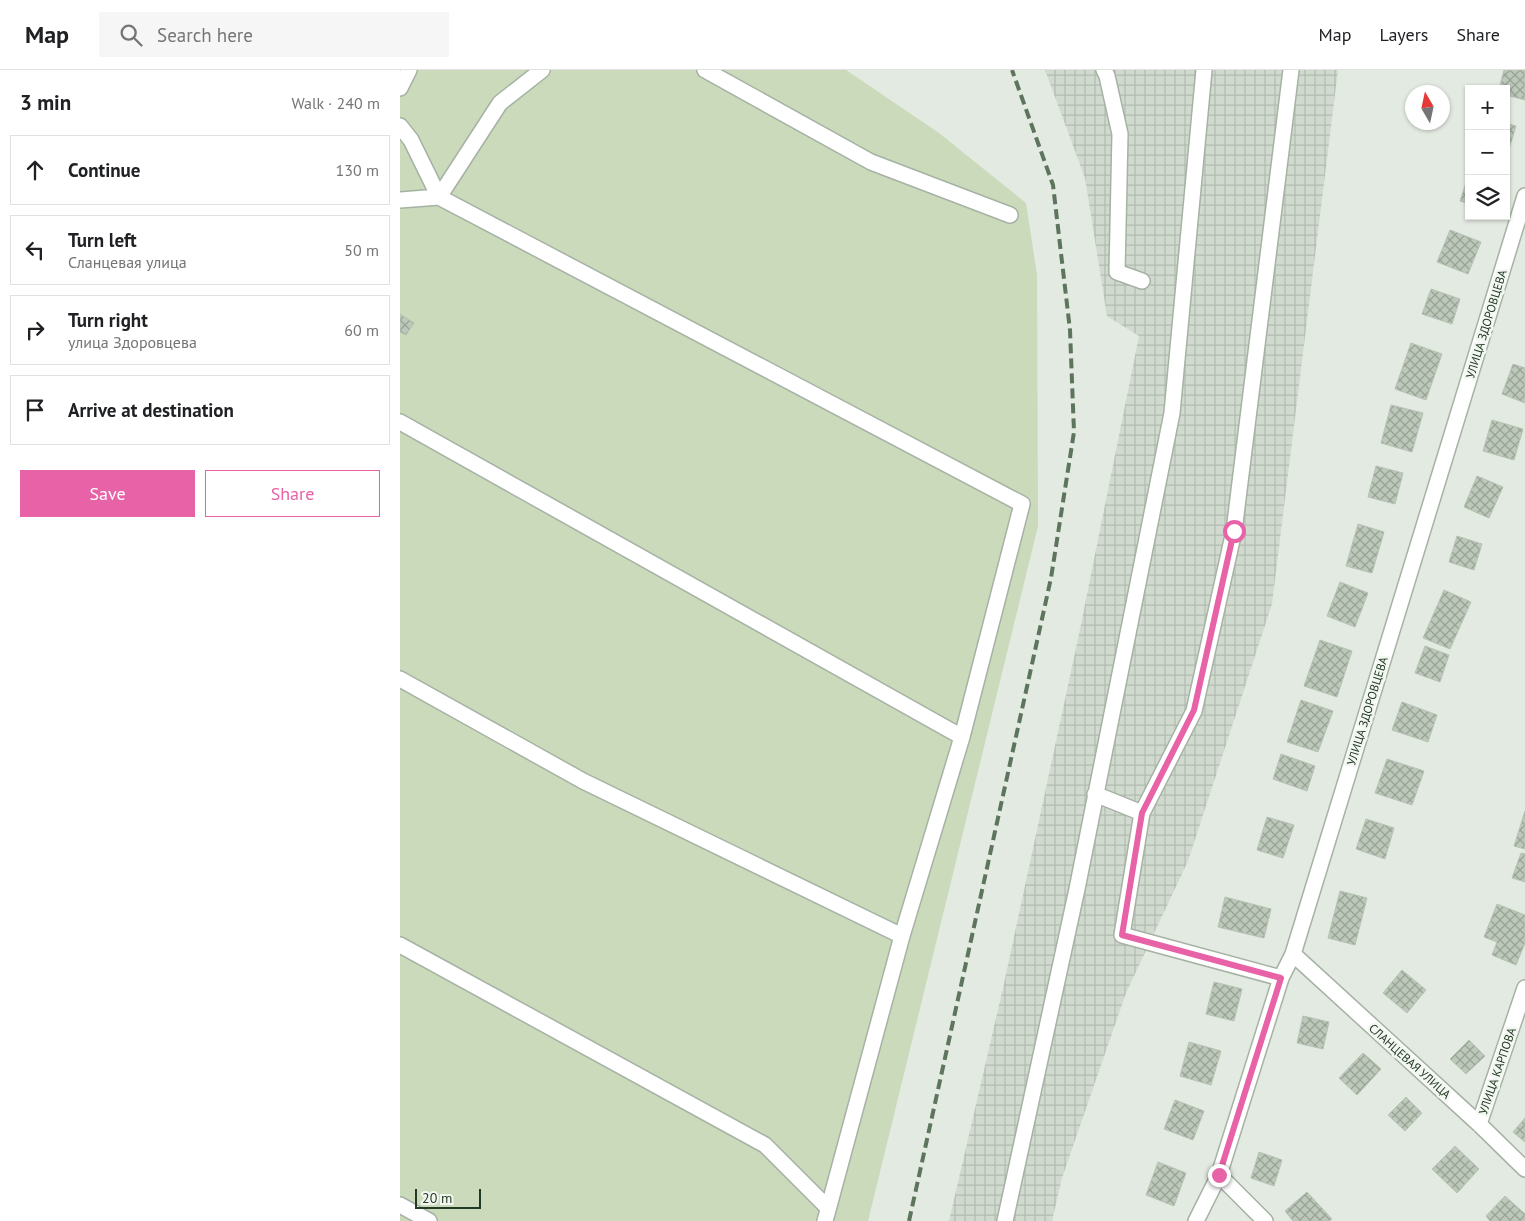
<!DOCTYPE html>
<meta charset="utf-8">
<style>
body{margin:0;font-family:"PT Sans",sans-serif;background:#f6f6f6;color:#202124}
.controls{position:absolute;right:15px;top:15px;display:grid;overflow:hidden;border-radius:0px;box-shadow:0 1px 4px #0004}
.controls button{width:45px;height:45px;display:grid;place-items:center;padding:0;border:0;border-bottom:1px solid #e0e0e0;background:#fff;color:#202124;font:25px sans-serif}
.compass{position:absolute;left:1005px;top:15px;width:45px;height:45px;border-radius:50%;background:#fff;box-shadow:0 1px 4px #0004;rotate:351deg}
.scale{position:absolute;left:15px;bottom:12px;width:66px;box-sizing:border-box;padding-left:5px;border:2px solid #233a23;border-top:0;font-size:14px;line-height:18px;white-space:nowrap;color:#233a23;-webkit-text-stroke:4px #f3f7f1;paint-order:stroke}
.stop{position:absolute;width:15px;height:15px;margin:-11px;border:4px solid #e762a6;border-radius:50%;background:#fff}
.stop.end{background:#e762a6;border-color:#fff;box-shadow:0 1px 5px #0008}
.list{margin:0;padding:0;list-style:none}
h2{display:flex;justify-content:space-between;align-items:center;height:65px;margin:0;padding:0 20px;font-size:21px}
h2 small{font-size:16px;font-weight:400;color:#757577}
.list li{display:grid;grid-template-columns:32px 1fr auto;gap:15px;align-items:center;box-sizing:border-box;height:70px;margin:0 10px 10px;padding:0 10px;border:1px solid #e0e0e0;border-radius:0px}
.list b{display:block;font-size:19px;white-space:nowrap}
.list p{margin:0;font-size:16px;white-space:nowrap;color:#757577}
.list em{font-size:16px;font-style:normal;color:#757577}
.actions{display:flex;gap:10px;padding:15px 20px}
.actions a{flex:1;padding:11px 0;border:1px solid #e762a6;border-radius:0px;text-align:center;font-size:18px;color:#e762a6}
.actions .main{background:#e762a6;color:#fff}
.icon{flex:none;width:28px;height:28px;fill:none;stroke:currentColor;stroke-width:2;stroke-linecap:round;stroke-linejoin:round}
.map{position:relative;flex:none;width:1125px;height:1151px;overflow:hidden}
header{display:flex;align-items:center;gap:30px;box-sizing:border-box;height:70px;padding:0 25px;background:#fff;border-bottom:1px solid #e0e0e0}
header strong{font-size:24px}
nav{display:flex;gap:28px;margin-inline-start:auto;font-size:18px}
.search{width:350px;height:45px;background:#f6f6f6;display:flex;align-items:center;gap:12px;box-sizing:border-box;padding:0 18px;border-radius:0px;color:#757577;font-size:19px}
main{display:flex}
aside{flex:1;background:#fff}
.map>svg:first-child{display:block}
.industrial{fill:url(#industrial-grid)}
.garden{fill:#cadabb}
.building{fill:url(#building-cross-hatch);stroke:#b6c3b4}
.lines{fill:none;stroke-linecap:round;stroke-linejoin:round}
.minor-casing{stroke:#a6b2a4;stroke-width:18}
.minor{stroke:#fff;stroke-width:15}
.rail{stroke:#5e755d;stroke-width:4;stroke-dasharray:10 5;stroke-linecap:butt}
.route{stroke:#e762a6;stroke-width:6}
.labels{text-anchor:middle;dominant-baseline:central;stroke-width:5;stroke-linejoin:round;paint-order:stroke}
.street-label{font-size:12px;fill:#233a23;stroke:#f3f7f1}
</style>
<header>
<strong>Map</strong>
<div class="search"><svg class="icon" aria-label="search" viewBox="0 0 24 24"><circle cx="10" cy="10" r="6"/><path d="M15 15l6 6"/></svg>Search here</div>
<nav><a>Map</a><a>Layers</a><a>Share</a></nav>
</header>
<main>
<aside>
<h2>3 min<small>Walk · 240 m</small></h2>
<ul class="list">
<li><svg class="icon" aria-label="ahead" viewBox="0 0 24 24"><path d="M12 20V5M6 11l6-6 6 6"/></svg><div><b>Continue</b></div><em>130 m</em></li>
<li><svg class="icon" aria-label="left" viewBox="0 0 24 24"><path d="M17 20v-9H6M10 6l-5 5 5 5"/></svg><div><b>Turn left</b><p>Сланцевая улица</p></div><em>50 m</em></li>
<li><svg class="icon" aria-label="right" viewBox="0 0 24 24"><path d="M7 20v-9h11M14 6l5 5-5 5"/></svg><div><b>Turn right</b><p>улица Здоровцева</p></div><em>60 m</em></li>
<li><svg class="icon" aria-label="arrive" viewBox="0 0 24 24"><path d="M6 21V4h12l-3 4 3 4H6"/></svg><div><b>Arrive at destination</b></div></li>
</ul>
<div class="actions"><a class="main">Save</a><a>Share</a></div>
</aside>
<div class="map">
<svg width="1125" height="1151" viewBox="0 0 1125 1151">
<defs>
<pattern id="industrial-grid" width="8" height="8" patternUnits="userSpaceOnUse" patternTransform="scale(1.25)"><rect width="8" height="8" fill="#d1dacf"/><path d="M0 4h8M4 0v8" fill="none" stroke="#b3bcb1"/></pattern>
<pattern id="building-cross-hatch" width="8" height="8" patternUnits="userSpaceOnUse" patternTransform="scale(1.25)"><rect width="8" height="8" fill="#bcc8b9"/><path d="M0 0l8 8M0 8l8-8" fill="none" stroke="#98a396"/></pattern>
</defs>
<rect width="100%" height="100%" fill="#e3eae1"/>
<path class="industrial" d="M645,0h293l-66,534 -84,257 -62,132 -64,185 -10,43h-103l54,-233 75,-349 61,-303 -32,-20 -22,-138z"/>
<path class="garden" d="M0,0h446l93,63 87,70 11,72 1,251 -170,695h-468z"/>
<path class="building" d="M1104,0h21v30l-19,-5v-6h-7z
M1106,53l10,3 -8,26 -2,-1z
M1068,107h1v27l-9,-3z
M1050,160l31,12 -13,32 -31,-12z
M1031,219l29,10 -8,25 -30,-10z
M0,244l14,9 -8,12 -6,-3z
M1011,273l31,11 -16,46 -31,-11z
M1113,294l12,4v35l-23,-9z
M991,335l32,8 -11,39 -31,-9z
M1092,350l31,9 -9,31 -31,-9z
M976,396l27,7 -8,31 -27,-7z
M1077,406l26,11 -14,31 -25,-11z
M958,454l26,8 -12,41 -26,-7z
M1057,466l25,8 -8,26 -25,-8z
M940,512l28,11 -13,34 -28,-11z
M1044,520l27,12 -21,47 -27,-11z
M920,570l32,11 -15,46 -33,-11z
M1025,576l24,9 -9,27 -25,-9z
M901,630l32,11 -15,41 -31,-10z
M1002,632l35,13 -9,27 -36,-12z
M881,684l34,12 -8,25 -34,-12z
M987,689l37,12 -12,34 -37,-12z
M1125,741v38l-11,-3z
M867,747l27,8 -11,33 -26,-8z
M966,749l28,9 -9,31 -29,-10z
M1121,783l4,1v28l-13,-4z
M940,821l27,7 -12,47 -27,-7z
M825,827l46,12 -7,29 -46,-11z
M1097,834l28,11v28l-9,22 -24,-10 5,-13 -13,-5z
M1002,900l24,20 -19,23 -24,-20z
M814,912l28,7 -8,32 -28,-7z
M903,946l26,6 -6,27 -26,-6z
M1069,970l16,16 -19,18 -16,-15z
M789,972l32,9 -10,34 -31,-9z
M963,983l18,16 -24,26 -18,-17z
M1006,1027l16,16 -17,18 -17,-16z
M775,1030l29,11 -11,29 -29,-11z
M1125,1048v24l-12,-10z
M1055,1076l24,23 -22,24 -25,-24z
M859,1082l23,8 -8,26 -23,-8z
M758,1092l28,11 -12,33 -28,-11z
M907,1122l25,27 -3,2h-36l-8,-10z
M1105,1126l20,18v7h-35l-4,-5z"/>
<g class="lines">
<defs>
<path id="minor" d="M305,0l166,92 139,53
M704,0l3,6 13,58 -3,138 25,9
M0,18l9,-18
M0,56l11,14 28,57 583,307 -60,233 -60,199 -77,285
M0,130l39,-3 61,-94 42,-33
M0,352l562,315
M0,609l183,102 319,155
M695,724l47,19 52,-102 40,-180 57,-461
M742,743l-20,122 159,43
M0,875l365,200 63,63
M893,884l186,170 46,45
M1079,1054l46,-136
M819,1105l46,46
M0,1135l29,16
M605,1151l72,-332 95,-476 32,-343
M796,1151l23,-46 62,-197 12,-24 232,-758"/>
</defs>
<use href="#minor" class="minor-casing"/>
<use href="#minor" class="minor"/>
<path class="rail" d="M509,1151l142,-643 23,-146 -4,-102 -17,-145 -41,-115"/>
</g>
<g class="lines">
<path class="route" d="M819,1105l62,-197 -159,-43 20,-122 52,-103 40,-179"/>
</g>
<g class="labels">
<g class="street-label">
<text transform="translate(1086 254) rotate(-73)">УЛИЦА ЗДОРОВЦЕВА</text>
<text transform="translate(967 641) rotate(-73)">УЛИЦА ЗДОРОВЦЕВА</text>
<text transform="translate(1010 991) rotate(42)">СЛАНЦЕВАЯ УЛИЦА</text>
<text transform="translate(1097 1001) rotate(-71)">УЛИЦА КАРПОВА</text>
</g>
</g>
</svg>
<div class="controls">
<button>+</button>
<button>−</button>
<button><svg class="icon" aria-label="layers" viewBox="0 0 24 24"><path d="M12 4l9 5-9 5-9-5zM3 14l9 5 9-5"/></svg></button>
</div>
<svg class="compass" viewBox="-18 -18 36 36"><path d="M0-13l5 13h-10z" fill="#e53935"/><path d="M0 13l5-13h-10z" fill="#757577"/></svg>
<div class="scale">20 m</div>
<div class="stop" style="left:834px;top:461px"></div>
<div class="stop end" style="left:819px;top:1105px"></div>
</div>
</main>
